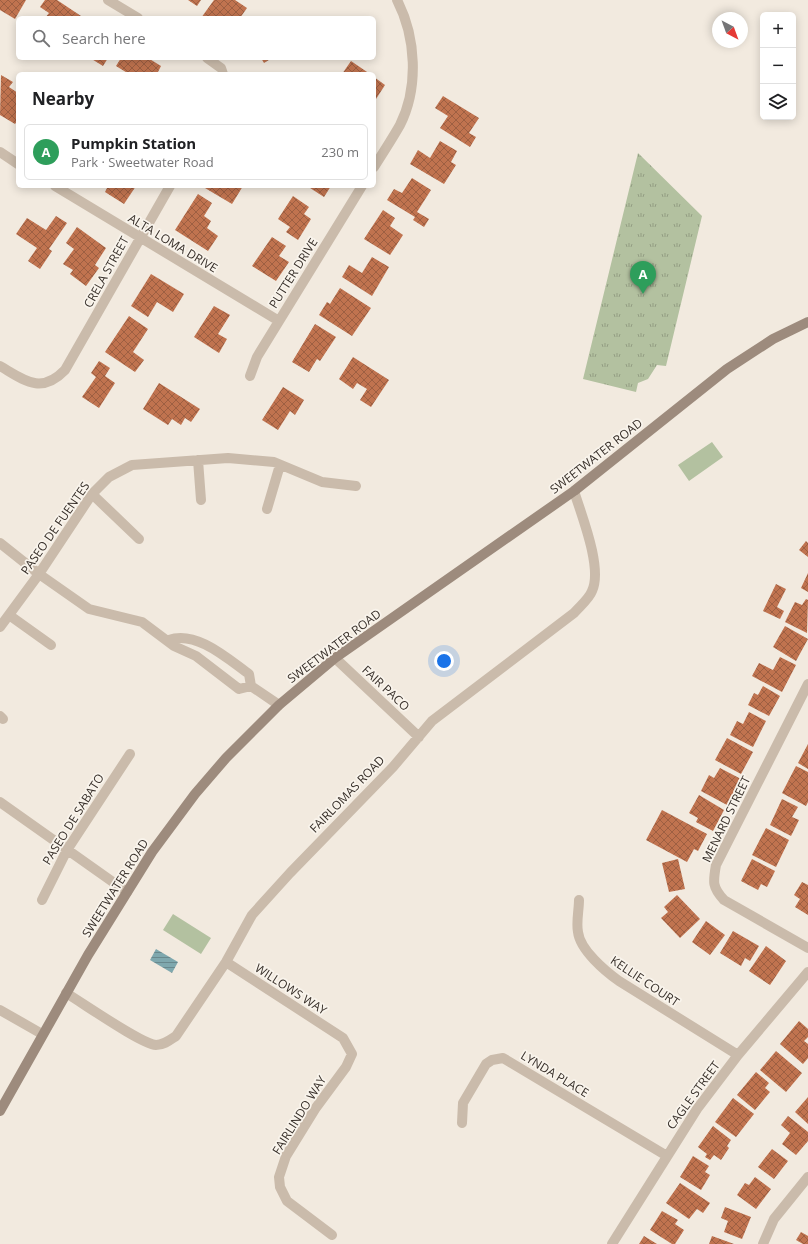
<!DOCTYPE html>
<meta charset="utf-8">
<style>
body{margin:0;font-family:"Open Sans",sans-serif;background:#f2f2f2;color:#202124}
.controls{position:absolute;right:12px;top:12px;display:grid;overflow:hidden;border-radius:6px;box-shadow:0 2px 10px #0003}
.controls button{width:36px;height:36px;display:grid;place-items:center;padding:0;border:0;border-bottom:1px solid #e0e0e0;background:#fff;color:#202124;font:20px sans-serif}
.compass{position:absolute;left:712px;top:12px;width:36px;height:36px;border-radius:50%;background:#fff;box-shadow:0 2px 10px #0003;rotate:139deg}
.you{position:absolute;left:444px;top:661px;width:14px;height:14px;margin:-10px;border:3px solid #fff;border-radius:50%;background:#1a73e8;box-shadow:0 0 0 6px #1a73e833}
.badge{display:grid;place-items:center;width:26px;height:26px;border-radius:50%;background:#215058;color:#fff;font-size:13px;font-weight:700}
.pin{position:absolute;translate:-50% -33px;filter:drop-shadow(0 1px 2px #0008)}
.pin::after{content:'';position:absolute;top:21px;width:14px;height:12px;background:inherit;clip-path:polygon(0 0,100% 0,50% 100%)}
.list{margin:0;padding:0;list-style:none}
h2{display:flex;justify-content:space-between;align-items:center;height:52px;margin:0;padding:0 16px;font-size:17px}
h2 small{font-size:13px;font-weight:400;color:#757577}
.list li{display:grid;grid-template-columns:26px 1fr auto;gap:12px;align-items:center;box-sizing:border-box;height:56px;margin:0 8px 8px;padding:0 8px;border:1px solid #e0e0e0;border-radius:6px}
.list b{display:block;font-size:15px;white-space:nowrap}
.list p{margin:0;font-size:13px;white-space:nowrap;color:#757577}
.list em{font-size:13px;font-style:normal;color:#757577}
.icon{flex:none;width:22px;height:22px;fill:none;stroke:currentColor;stroke-width:2;stroke-linecap:round;stroke-linejoin:round}
.map{position:relative;flex:none;width:808px;height:1244px;overflow:hidden}
.search{position:absolute;background:#fff;box-shadow:0 2px 10px #0003;left:16px;top:16px;width:360px;height:44px;display:flex;align-items:center;gap:10px;box-sizing:border-box;padding:0 14px;border-radius:6px;color:#757577;font-size:15px}
.panel{position:absolute;background:#fff;box-shadow:0 2px 10px #0003;left:16px;top:72px;width:360px;height:116px;border-radius:6px}
.map>svg:first-child{display:block}
.grass{fill:url(#grass-tufts)}
.garden{fill:#b3c1a0}
.water{fill:url(#water-rules)}
.building{fill:url(#building-cross-hatch)}
.lines{fill:none;stroke-linecap:round;stroke-linejoin:round}
.street{stroke:#cabbab;stroke-width:10}
.secondary{stroke:#9d8b7d;stroke-width:10}
.labels{text-anchor:middle;dominant-baseline:central;stroke-width:3.5;stroke-linejoin:round;paint-order:stroke}
.street-label{font-size:12px;fill:#38302a;stroke:#f9f4ec}
</style>
<div class="map">
<svg width="808" height="1244" viewBox="0 0 808 1244">
<defs>
<pattern id="grass-tufts" width="24" height="20" patternUnits="userSpaceOnUse"><rect width="24" height="20" fill="#b3c1a0"/><path d="M3 7l-1-3M5 7V3M7 7l1-3M15 17l-1-3M17 17v-4M19 17l1-3" fill="none" stroke="#939d83"/></pattern>
<pattern id="water-rules" width="6" height="5" patternUnits="userSpaceOnUse"><rect width="6" height="5" fill="#7fa8ae"/><path d="M0 2.5h6" fill="none" stroke="#69898e"/></pattern>
<pattern id="building-cross-hatch" width="8" height="8" patternUnits="userSpaceOnUse"><rect width="8" height="8" fill="#c0734f"/><path d="M0 0l8 8M0 8l8-8" fill="none" stroke="#9d5f42"/></pattern>
</defs>
<rect width="100%" height="100%" fill="#f2eadf"/>
<path class="grass" d="M638,153l64,63 -36,150 -9,-1 -9,14 -10,4 -2,9 -53,-13z"/>
<path class="garden" d="M712,442l11,15 -34,24 -11,-16z
M173,914l38,24 -10,16 -38,-24z"/>
<path class="water" d="M156,949l22,13 -6,11 -22,-13z"/>
<path class="building" d="M0,0h26l-11,19 -15,-9z
M45,0h12l24,16 -1,2h-35l4,-5 -9,-6z
M188,0h13l-4,6z
M214,0h21l12,8 -7,10h-39z
M90,58h18l-5,8z
M121,58h27l13,8 -4,8h-28l-13,-8z
M261,58h11l-8,5z
M351,61l19,13h-28z
M1,75l12,7 -4,5 9,6 -2,4 2,1v22l-3,4 -15,-9z
M374,77l11,8 -9,14 -2,-1z
M443,96l36,22 -10,15 7,4 -6,10 -30,-19 8,-12 -13,-8z
M440,141l17,10 -6,11 5,3 -12,19 -34,-20 8,-14 12,8z
M412,178l19,12 -14,22 12,7 -5,8 -11,-7 2,-3 -28,-17 7,-11 8,4z
M108,186h28l-12,18 -19,-12z
M206,186h37l-11,18 -27,-16z
M307,186h24l-7,11z
M198,194l14,9 -8,13 7,5 -4,7 11,8 -10,15 -33,-21z
M293,196l16,11 -5,7 7,5 -13,21 -12,-8 4,-5 -12,-8z
M383,210l12,8 -5,8 13,9 -13,20 -26,-16z
M56,216l11,7 -18,26 3,2 -12,18 -12,-8 9,-13 -21,-14 11,-16 19,12z
M77,227l29,21 -11,17 4,3 -13,18 -16,-12 3,-4 -10,-6 11,-15 -8,-6z
M272,237l14,9 -7,10 10,6 -13,19 -24,-15z
M372,257l17,10 -17,29 -30,-19 7,-12 13,8z
M151,274l33,20 -11,18 -16,-10 -9,15 -17,-11z
M340,288l31,20 -19,28 -33,-21 8,-13 3,2z
M214,306l16,9 -12,19 9,5 -8,14 -25,-16z
M129,316l19,13 -15,23 11,8 -9,12 -30,-20z
M315,324l21,13 -16,24 -3,-2 -8,13 -17,-10z
M353,357l36,23 -18,27 -11,-7 7,-11 -10,-6 -4,6 -14,-10z
M99,361l11,7 -5,8 10,7 -16,25 -17,-11 14,-20 -5,-4z
M159,383l41,26 -9,13 -6,-4 -4,7 -9,-6 -4,6 -25,-16z
M283,387l21,13 -9,15 -5,-4 -12,19 -16,-10z
M806,541l2,2v14l-9,-7z
M808,573v19l-7,-4z
M776,584l10,5 -9,18 7,4 -4,8 -17,-8z
M806,599l2,1 -1,33 -22,-11 10,-20 7,3z
M785,626l23,13 -12,22 -23,-14z
M780,657l16,8 -14,27 -30,-16 7,-13 14,7z
M763,686l17,10 -11,20 -21,-11 6,-12 4,2z
M749,712l17,9 -13,26 -23,-12 7,-14 6,3z
M727,738l26,14 -12,22 -26,-14z
M808,744v25l-10,-6z
M796,766l12,6v30l-2,4 -24,-13z
M720,768l21,11 -14,26 -26,-14 8,-16 5,3z
M699,795l25,15 -11,21 -17,-9 2,-4 -9,-5z
M782,799l16,8 -6,10 7,3 -8,16 -21,-11z
M662,810l45,24 -9,17 -4,-2 -7,13 -41,-22z
M766,828l23,12 -13,27 -24,-12z
M678,859l7,30 -16,3 -7,-29z
M752,859l23,12 -8,16 -6,-3 -3,6 -17,-9z
M802,882l6,3v30l-13,-8 5,-8 -6,-4z
M677,895l23,24 -20,19 -19,-20 7,-6 -4,-5z
M706,921l19,14 -15,20 -18,-13z
M733,931l26,15 -9,15 -5,-3 -4,8 -21,-13z
M766,946l20,15 -16,24 -21,-14z
M799,1021l9,8v8l-4,4 4,3v14l-5,6 -23,-20z
M776,1051l26,22 -16,19 -26,-22z
M756,1072l13,11 -4,5 5,4 -15,18 -18,-15z
M808,1097v27l-13,-12z
M733,1098l21,16 -18,23 -21,-15z
M788,1116l20,16v9l-12,14 -14,-11 8,-11 -9,-8z
M713,1126l18,14 -4,6 2,2 -8,12 -7,-5 -4,5 -5,-3 2,-3 -9,-7z
M772,1149l16,12 -14,18 -16,-12z
M693,1156l16,10 -4,6 5,3 -9,15 -21,-13z
M755,1177l16,12 -15,20 -19,-14 8,-12 4,2z
M680,1183l30,20 -7,10 -6,-4 -8,10 -23,-16z
M725,1207l26,10 -9,22 -18,-7 4,-11 -7,-3z
M662,1211l16,9 -3,4 9,6 -9,14h-3l-22,-14z
M801,1232l7,4v8h-5l-7,-4z
M644,1236l13,8h-18z
M712,1236l22,8h-25z"/>
<g class="lines">
<path class="street" d="M108,0l30,18
M207,58l14,10 2,6
M0,152l18,12
M374,167c9,-14 18,-28 26,-42 19,-38 16,-88 -3,-125
M55,186l224,135
M0,366c24,14 41,29 65,4l105,-184
M250,376l7,-19 105,-171
M198,460l3,40
M92,494l47,45
M267,509l13,-44
M0,543l39,31 50,35 53,13 32,24 22,10 43,33 12,-3
M9,615l42,30
M0,627l39,-53 53,-80 17,-17 23,-12 96,-7 46,4 48,20 34,4
M169,640c27,-10 59,19 80,34l2,12 28,19
M335,658l84,79
M808,684l-92,181c-3,17 -4,22 8,35l84,48
M0,716l3,3
M0,802l127,90
M42,900l25,-50 63,-96
M579,900c0,10 -3,22 -1,32 2,18 27,39 41,49l119,74
M226,962l117,76 9,16 -6,13 -31,42 -29,47 -7,21 1,10 7,14 45,34
M66,993c17,10 75,51 90,52 8,0 14,-5 20,-9l50,-74 26,-47 38,-42 103,-106 39,-46 142,-108c6,-7 15,-14 18,-22 11,-23 -11,-77 -18,-100
M0,1010l42,24
M462,1123l1,-20 23,-39 6,-4 11,-2 164,98
M612,1244l85,-135 41,-54 70,-83
M763,1244l11,-25 34,-42"/>
<path class="secondary" d="M0,1111l88,-156 64,-103 43,-58 31,-36 53,-53 56,-47 239,-167 153,-122 46,-30 35,-17"/>
</g>
<g class="labels">
<g class="street-label">
<text transform="translate(173 243) rotate(31)">ALTA LOMA DRIVE</text>
<text transform="translate(106 272) rotate(-61)">CRELA STREET</text>
<text transform="translate(293 273) rotate(-58)">PUTTER DRIVE</text>
<text transform="translate(596 456) rotate(-38)">SWEETWATER ROAD</text>
<text transform="translate(55 528) rotate(-55)">PASEO DE FUENTES</text>
<text transform="translate(334 646) rotate(-37)">SWEETWATER ROAD</text>
<text transform="translate(386 688) rotate(43)">FAIR PACO</text>
<text transform="translate(347 794) rotate(-46)">FAIRLOMAS ROAD</text>
<text transform="translate(73 819) rotate(-58)">PASEO DE SABATO</text>
<text transform="translate(726 819) rotate(-64)">MENARD STREET</text>
<text transform="translate(115 888) rotate(-58)">SWEETWATER ROAD</text>
<text transform="translate(645 981) rotate(34)">KELLIE COURT</text>
<text transform="translate(291 989) rotate(33)">WILLOWS WAY</text>
<text transform="translate(555 1074) rotate(31)">LYNDA PLACE</text>
<text transform="translate(693 1095) rotate(-54)">CAGLE STREET</text>
<text transform="translate(299 1115) rotate(-58)">FAIRLINDO WAY</text>
</g>
</g>
</svg>
<div class="controls">
<button>+</button>
<button>−</button>
<button><svg class="icon" aria-label="layers" viewBox="0 0 24 24"><path d="M12 4l9 5-9 5-9-5zM3 14l9 5 9-5"/></svg></button>
</div>
<svg class="compass" viewBox="-18 -18 36 36"><path d="M0-13l5 13h-10z" fill="#e53935"/><path d="M0 13l5-13h-10z" fill="#757577"/></svg>
<div class="you"></div>
<div class="pin badge" style="left:643px;top:294px;background:#2e9e5b">A</div>
<div class="search"><svg class="icon" aria-label="search" viewBox="0 0 24 24"><circle cx="10" cy="10" r="6"/><path d="M15 15l6 6"/></svg>Search here</div>
<section class="panel">
<h2>Nearby<small></small></h2>
<ul class="list">
<li><span class="badge" style="background:#2e9e5b">A</span><div><b>Pumpkin Station</b><p>Park · Sweetwater Road</p></div><em>230 m</em></li>
</ul>
</section>
</div>
